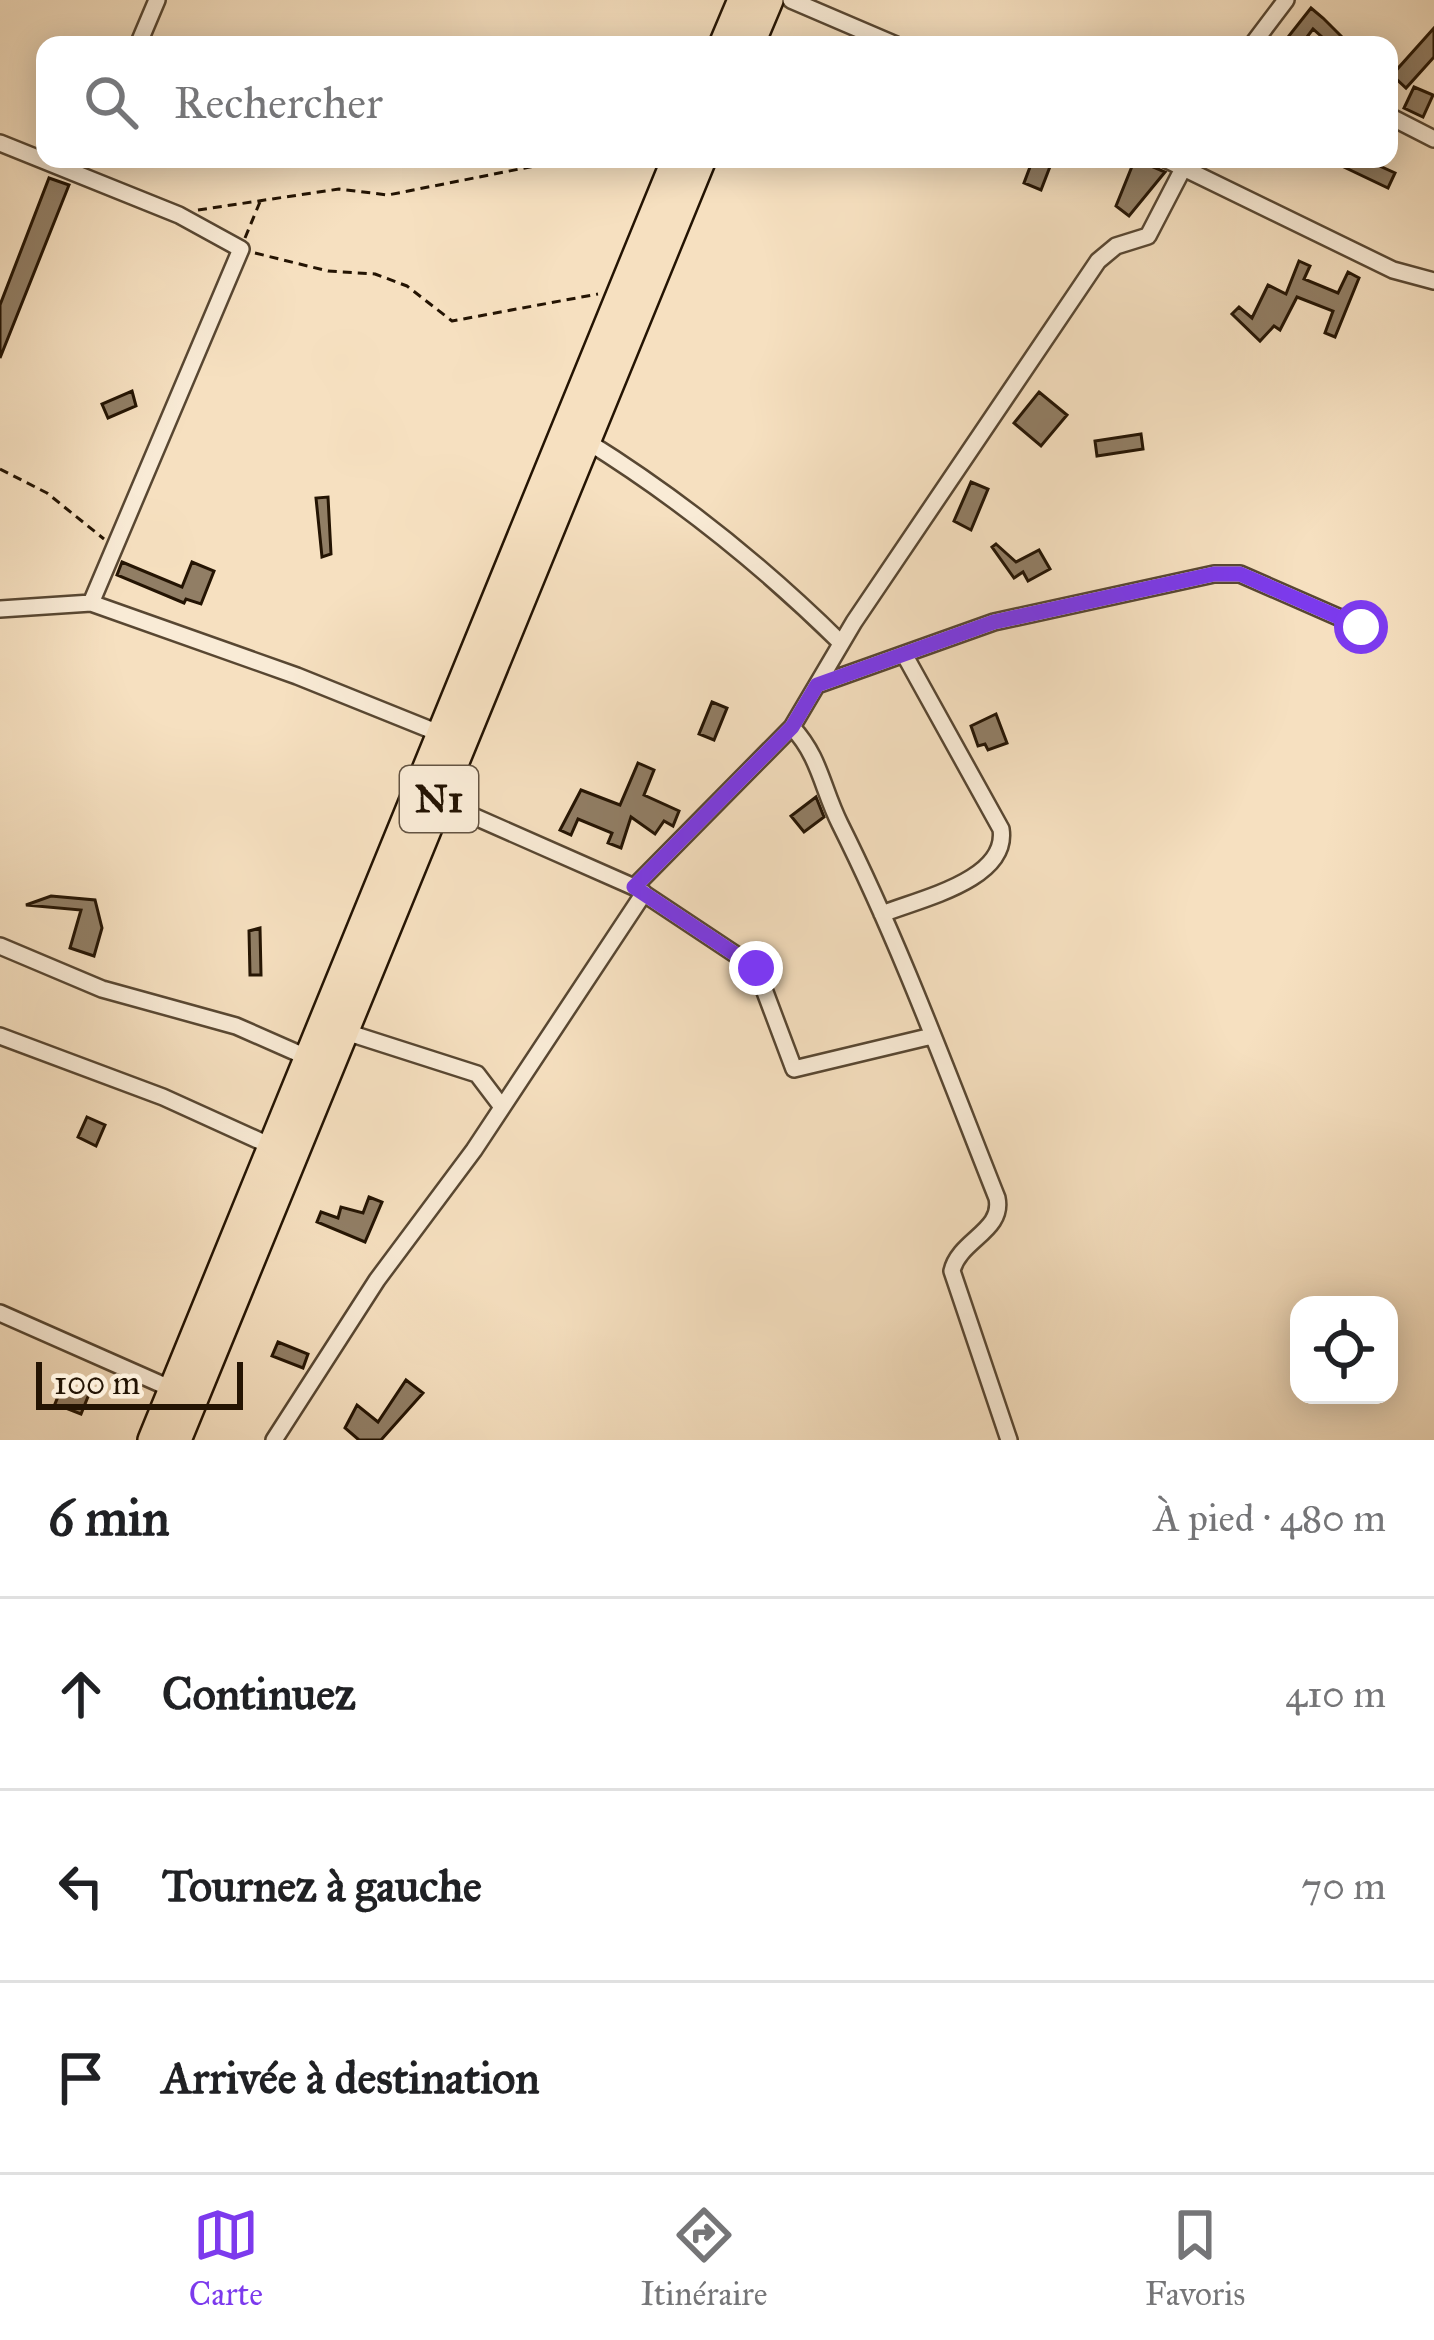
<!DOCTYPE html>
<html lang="fr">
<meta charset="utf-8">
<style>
body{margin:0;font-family:"IM FELL Great Primer",serif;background:#f6f6f6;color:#202124}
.controls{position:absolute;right:36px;bottom:36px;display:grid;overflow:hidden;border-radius:24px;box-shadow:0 6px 30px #0003}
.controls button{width:108px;height:108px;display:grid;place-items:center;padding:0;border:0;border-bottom:3px solid #e0e0e0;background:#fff;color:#202124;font:60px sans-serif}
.scale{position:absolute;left:36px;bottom:30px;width:207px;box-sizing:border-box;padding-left:12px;border:6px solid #241403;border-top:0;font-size:33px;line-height:42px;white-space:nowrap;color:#241403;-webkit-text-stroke:9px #f9ebd6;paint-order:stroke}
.stop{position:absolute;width:36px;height:36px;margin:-27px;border:9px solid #7c3aed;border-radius:50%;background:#fff}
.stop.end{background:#7c3aed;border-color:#fff;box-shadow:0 3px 12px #0008}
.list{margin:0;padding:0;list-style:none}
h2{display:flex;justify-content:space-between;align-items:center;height:156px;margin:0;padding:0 48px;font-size:51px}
h2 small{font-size:39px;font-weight:400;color:#757577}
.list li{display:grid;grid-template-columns:78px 1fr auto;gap:36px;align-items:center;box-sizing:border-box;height:192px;padding:0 48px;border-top:3px solid #e0e0e0}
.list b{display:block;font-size:45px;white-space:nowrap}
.list em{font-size:39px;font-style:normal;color:#757577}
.icon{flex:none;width:66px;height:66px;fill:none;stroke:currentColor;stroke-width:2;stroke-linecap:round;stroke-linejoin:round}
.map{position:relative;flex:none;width:1434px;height:1440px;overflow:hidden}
.search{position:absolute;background:#fff;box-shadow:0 6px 30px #0003;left:36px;right:36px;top:36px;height:132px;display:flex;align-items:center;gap:30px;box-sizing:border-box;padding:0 42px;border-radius:24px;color:#757577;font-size:45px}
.sheet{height:732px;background:#fff}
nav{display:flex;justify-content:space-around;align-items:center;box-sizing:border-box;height:168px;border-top:3px solid #e0e0e0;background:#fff;font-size:33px;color:#757577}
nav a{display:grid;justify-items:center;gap:6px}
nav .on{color:#7c3aed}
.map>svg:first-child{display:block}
.building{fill:#917e65;stroke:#241403;stroke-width:3}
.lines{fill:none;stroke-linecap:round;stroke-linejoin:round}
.minor-casing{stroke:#584732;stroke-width:20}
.trunk-casing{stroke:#241403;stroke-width:32}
.path{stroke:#241403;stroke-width:3;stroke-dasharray:9 6;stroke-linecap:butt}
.minor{stroke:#f9ebd6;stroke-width:15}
.trunk{stroke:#f6e0c0;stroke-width:27}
.route{stroke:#7c3aed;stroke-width:15}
.labels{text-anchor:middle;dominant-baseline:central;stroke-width:10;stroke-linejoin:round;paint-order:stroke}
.shield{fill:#f9ebd6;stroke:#645442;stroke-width:3}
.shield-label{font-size:39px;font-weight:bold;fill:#241403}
</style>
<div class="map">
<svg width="1434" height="1440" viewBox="0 0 1434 1440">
<rect width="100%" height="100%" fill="#f6e0c0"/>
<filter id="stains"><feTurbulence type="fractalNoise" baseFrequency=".00167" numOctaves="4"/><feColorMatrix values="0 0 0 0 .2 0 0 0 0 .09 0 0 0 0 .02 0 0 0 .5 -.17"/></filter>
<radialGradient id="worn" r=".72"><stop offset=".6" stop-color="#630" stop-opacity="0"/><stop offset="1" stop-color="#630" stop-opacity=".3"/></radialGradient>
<path class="building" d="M1311,8l12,10 27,27h-19l-18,-16 -12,16 -13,-8z
M1434,28v29l-28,31 -14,-13z
M1414,87l19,8 -10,22 -19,-9z
M1033,159l18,5 -10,26 -17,-7z
M1135,159l30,13 -36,44 -13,-10z
M1327,159h37l31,14 -7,15z
M49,178l20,7 -69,173v-53z
M1299,261l11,5 -6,13 34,14 10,-21 11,6 -24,59 -10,-4 8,-22 -36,-14 -17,33 -6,-4 -14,15 -28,-27 7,-7 13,11 16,-33 18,9z
M132,391l4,15 -28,12 -6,-14z
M1039,392l28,23 -26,31 -27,-23z
M1141,434l2,15 -46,7 -2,-15z
M971,482l17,7 -17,41 -17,-9z
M328,497l3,57 -9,3 -6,-59z
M996,544l20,18 23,-12 11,19 -22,12 -5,-9 -9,6 -22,-31z
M122,562l60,25 10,-25 22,9 -13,33 -15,-5 -2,4 -67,-28z
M712,702l15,6 -13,32 -15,-6z
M996,714l11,29 -19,7 -3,-6 -7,2 -7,-20z
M638,763l16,7 -10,25 35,16 -6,15 -9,-5 -9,13 -24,-17 -10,31 -13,-5 4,-10 -34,-14 -7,16 -11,-5 21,-40 39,15z
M816,797l8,20 -20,15 -13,-16z
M51,896l44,4 7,28 -8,28 -24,-8 11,-38 -55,-5z
M260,928l1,47h-11l-1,-44z
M87,1117l18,8 -9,21 -18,-9z
M369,1197l13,5 -17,40 -48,-20 4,-10 17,6 3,-11 22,6z
M278,1342l30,12 -5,14 -31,-12z
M406,1380l17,13 -42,47h-22l-14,-12 12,-23 21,17z
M63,1384l26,10 -8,20 -26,-10z"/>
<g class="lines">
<defs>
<path id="minor" d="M791,0l105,45
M138,45l19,-45
M1252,45l34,-45
M1389,116l45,23
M0,143l179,72 62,34 -150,354
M1165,159l228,111 41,11
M585,440c95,59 177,125 256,203
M0,609l91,-6 206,73 149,60
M817,685l177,-63 220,-48h26l121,53
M792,727c28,30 30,61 48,97 60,120 107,248 157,374 7,33 -38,42 -45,73l57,169
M439,801l195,86 158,-160 62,-105 244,-361 18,-15 32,-10 40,-77
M637,889l119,79 38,101 138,-33
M882,914c37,-15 127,-34 119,-85l-97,-175
M0,946l102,43 134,37 75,33
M346,1032l131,42 25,33
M0,1036l163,61 108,49
M0,1313l172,76
M274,1440l103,-160 97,-130 170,-257"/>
<path id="trunk" d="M723,45l19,-45
M750,45l19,-45
M152,1440l524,-1281
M177,1440l525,-1281"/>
</defs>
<use href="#minor" class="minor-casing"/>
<use href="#trunk" class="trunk-casing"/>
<path class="path" d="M198,210l141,-21 49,6 182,-36
M245,238l17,-41
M255,253l73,18 47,3 32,12 45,35 146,-27
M0,469l47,24 57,46"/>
<use href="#minor" class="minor"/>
<use href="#trunk" class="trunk"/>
</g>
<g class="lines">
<path class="route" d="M756,968l-122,-81 158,-160 25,-42 177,-63 220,-48h26l121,53"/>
</g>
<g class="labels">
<rect class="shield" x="400" y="766" width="78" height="66" rx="9"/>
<g class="shield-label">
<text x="439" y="799">N1</text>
</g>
</g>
<rect width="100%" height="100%" filter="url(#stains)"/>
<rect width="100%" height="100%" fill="url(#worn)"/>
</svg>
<div class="controls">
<button><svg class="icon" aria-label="locate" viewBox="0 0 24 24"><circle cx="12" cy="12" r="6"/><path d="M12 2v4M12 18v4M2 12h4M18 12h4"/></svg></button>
</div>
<div class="scale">100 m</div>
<div class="stop" style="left:1361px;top:627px"></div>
<div class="stop end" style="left:756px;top:968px"></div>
<div class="search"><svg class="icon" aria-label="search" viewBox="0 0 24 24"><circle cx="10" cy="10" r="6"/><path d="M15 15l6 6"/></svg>Rechercher</div>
</div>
<section class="sheet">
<h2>6 min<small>À pied · 480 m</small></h2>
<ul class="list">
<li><svg class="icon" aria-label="ahead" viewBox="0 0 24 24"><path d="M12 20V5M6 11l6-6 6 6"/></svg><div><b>Continuez</b></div><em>410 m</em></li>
<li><svg class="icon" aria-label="left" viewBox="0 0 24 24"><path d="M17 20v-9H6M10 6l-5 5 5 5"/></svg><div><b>Tournez à gauche</b></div><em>70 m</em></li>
<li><svg class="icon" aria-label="arrive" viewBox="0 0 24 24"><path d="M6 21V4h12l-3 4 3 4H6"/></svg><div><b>Arrivée à destination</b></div></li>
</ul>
</section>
<nav>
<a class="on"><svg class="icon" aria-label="map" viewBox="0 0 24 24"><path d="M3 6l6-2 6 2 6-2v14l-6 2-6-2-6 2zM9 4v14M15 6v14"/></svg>Carte</a>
<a><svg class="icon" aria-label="directions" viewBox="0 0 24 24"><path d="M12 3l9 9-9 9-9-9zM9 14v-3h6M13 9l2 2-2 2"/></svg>Itinéraire</a>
<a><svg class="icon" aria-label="saved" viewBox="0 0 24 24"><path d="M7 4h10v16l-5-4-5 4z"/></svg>Favoris</a>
</nav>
